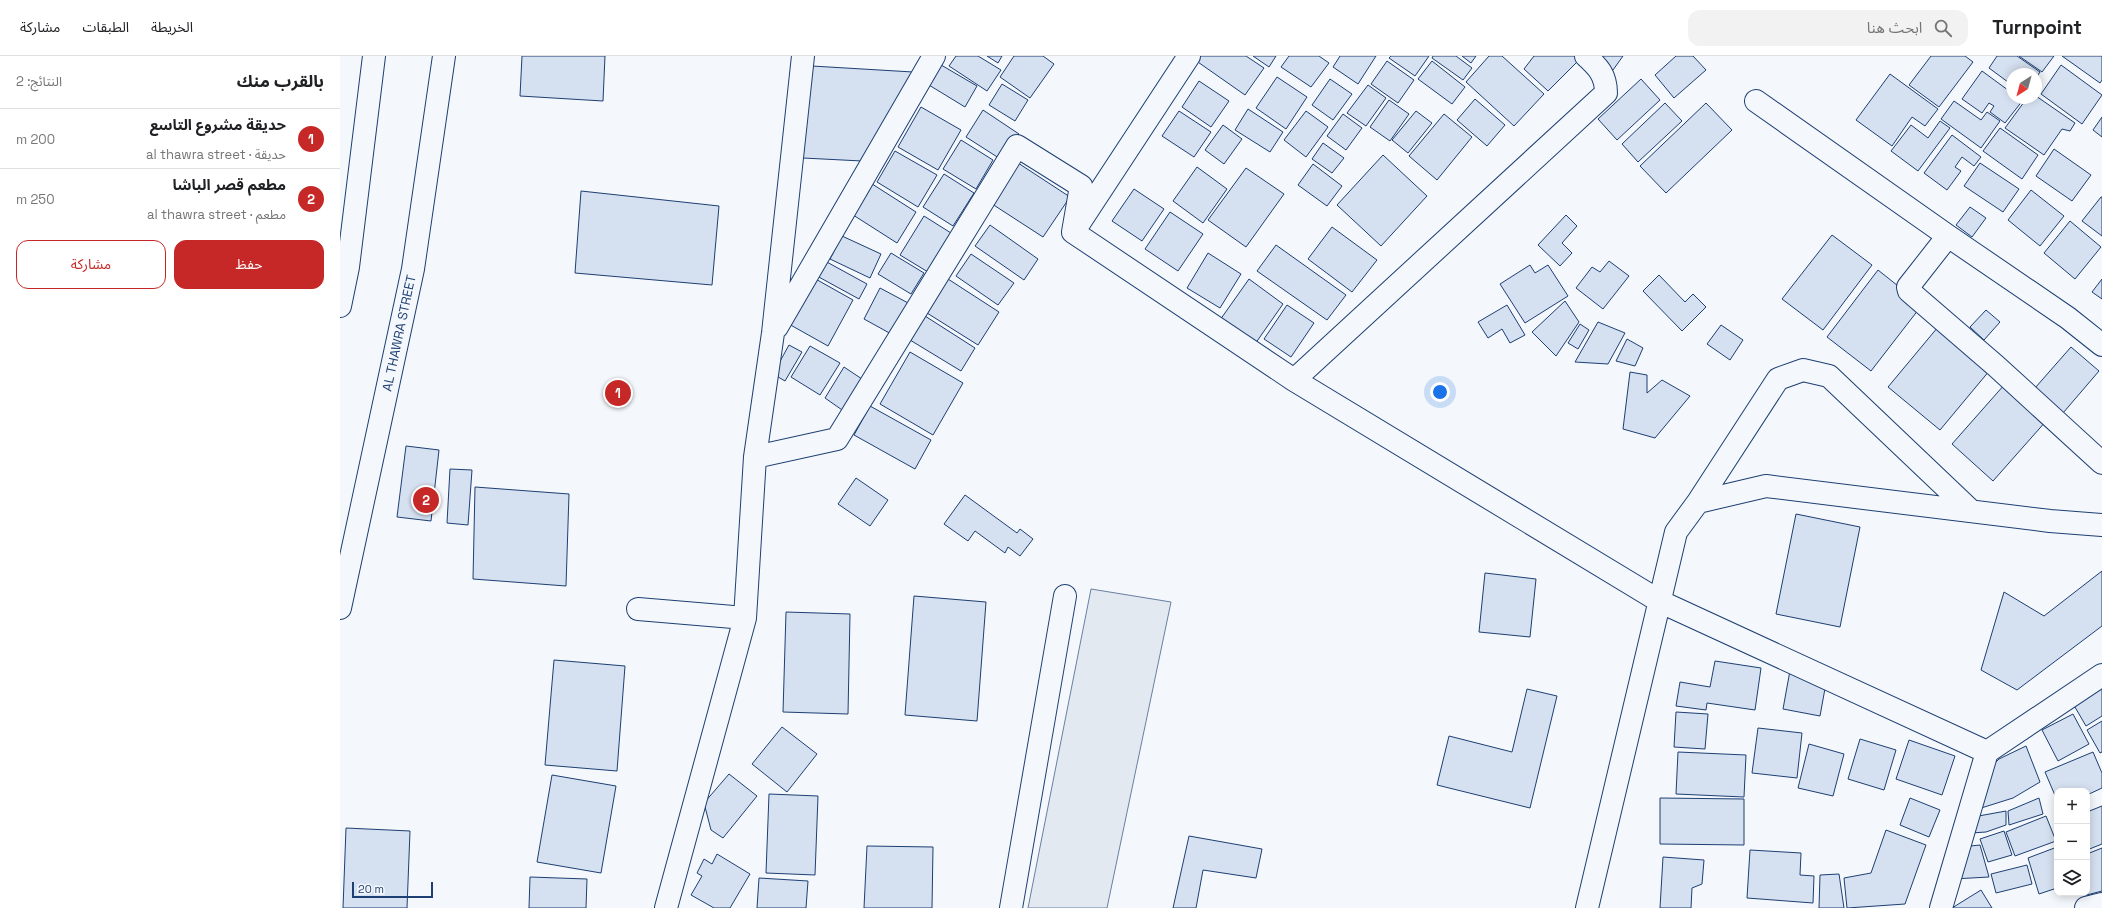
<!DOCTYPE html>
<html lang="ar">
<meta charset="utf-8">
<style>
body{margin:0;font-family:"Space Grotesk","Noto Sans Arabic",sans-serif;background:#f2f2f2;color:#202124;direction:rtl}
.controls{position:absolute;right:12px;bottom:12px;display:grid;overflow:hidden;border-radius:8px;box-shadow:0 2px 10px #0003}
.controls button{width:36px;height:36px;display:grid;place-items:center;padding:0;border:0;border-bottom:1px solid #e0e0e0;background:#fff;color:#202124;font:20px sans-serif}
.compass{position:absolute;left:1666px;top:12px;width:36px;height:36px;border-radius:50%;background:#fff;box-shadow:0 2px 10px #0003;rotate:216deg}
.scale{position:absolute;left:12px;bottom:10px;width:81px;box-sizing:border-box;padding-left:4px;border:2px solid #1d3f73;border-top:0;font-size:11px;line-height:14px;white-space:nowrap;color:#1d3f73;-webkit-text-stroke:3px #f4f7fb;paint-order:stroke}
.you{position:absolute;left:1100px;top:336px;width:14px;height:14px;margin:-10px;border:3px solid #fff;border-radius:50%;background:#1a73e8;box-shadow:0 0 0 6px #1a73e833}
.badge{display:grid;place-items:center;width:26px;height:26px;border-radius:50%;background:#c62828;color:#fff;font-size:13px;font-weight:700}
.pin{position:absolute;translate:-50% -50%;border:2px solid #fff;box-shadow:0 1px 4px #0006}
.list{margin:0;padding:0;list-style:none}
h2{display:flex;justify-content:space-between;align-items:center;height:52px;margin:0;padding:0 16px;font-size:17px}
h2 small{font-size:13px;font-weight:400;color:#757577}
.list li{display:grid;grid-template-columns:26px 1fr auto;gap:12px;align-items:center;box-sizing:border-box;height:60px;padding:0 16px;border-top:1px solid #e0e0e0}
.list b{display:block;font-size:15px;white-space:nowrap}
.list p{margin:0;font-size:13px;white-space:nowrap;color:#757577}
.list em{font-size:13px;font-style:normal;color:#757577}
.actions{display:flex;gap:8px;padding:12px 16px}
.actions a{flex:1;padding:9px 0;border:1px solid #c62828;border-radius:12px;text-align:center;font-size:14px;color:#c62828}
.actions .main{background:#c62828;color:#fff}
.icon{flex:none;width:22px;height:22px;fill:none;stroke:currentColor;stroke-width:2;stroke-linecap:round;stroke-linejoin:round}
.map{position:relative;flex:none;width:1762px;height:852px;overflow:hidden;direction:ltr}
header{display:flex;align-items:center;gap:24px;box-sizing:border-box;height:56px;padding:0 20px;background:#fff;border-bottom:1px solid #e0e0e0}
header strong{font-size:19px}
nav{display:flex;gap:22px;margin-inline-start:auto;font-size:14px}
.search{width:280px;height:36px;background:#f2f2f2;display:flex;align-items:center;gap:10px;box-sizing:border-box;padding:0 14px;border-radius:12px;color:#757577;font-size:15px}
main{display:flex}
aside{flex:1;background:#fff}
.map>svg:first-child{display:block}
.green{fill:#e3e9f0;stroke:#687fa3}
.building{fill:#d5e0f0;stroke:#1d3f73}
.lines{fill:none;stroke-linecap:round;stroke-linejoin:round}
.minor-casing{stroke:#1d3f73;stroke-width:24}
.major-casing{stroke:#1d3f73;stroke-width:24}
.minor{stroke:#f4f7fb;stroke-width:22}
.major{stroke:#f4f7fb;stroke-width:22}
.labels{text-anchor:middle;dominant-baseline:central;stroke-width:3;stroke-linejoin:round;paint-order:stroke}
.street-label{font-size:13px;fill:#1d3f73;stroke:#f4f7fb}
</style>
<header>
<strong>Turnpoint</strong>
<div class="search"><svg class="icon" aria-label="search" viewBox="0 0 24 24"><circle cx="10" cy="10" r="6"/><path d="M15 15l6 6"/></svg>ابحث هنا</div>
<nav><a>الخريطة</a><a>الطبقات</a><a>مشاركة</a></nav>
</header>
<main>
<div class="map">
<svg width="1762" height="852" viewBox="0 0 1762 852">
<rect width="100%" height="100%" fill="#f4f7fb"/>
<path class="green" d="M751,533l80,13 -64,306h-79z"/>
<path class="building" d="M182,0h83l-2,45 -83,-5z
M616,0h22l23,14 -14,21 -38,-25z
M647,0h15l-4,7z
M674,0h29l11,8 -24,34 -30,-21z
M857,0h49l18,12 -19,27 -50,-35z
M913,0h23l-7,11z
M949,0h30l10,7 -18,24 -30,-20z
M1000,0h36l-18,28 -25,-17z
M1051,0h38l-14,20 -26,-18z
M1093,0h23l16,12 -9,12 -31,-22z
M1122,0h14l-5,7z
M1149,0h13l42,38 -30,32 -48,-44z
M1194,0h42l4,3 -32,32 -24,-22z
M1255,0h28l-10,14z
M1336,0h17l13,14 -32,28 -19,-23z
M1591,0h34l8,6 -34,45 -30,-22z
M1657,0h20l23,16 -4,6v-4h-24v11l-23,-17z
M1679,0h35l-12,16z
M1722,0h40v24l-2,3z
M1047,5l27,19 -16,23 -27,-19z
M1092,5l33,26 -13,17 -34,-25z
M596,6l41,24 -12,21 -41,-25z
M1721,9l41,30 -20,29 -41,-30z
M472,10l101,6 -51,89 -59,-3z
M1642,15l30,22v5h7l4,2 -18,23 -15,-11 4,-6 -5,-3 -7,10 -20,-14z
M1550,18l48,35 -13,17 -13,-9 -20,29 -36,-26z
M937,21l30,20 -21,32 -30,-21z
M990,23l22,15 -19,26 -21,-15z
M1301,23l19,21 -43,40 -19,-21z
M859,25l30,20 -18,26 -29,-20z
M662,28l26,16 -13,21 -26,-16z
M1028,29l18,13 -20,28 -19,-13z
M1696,40l39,27 -5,8 -8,-2 -18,26 -39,-27 22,-30h9z
M1135,43l30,26 -18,21 -30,-26z
M1049,44l20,14 -19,27 -20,-14z
M1614,45l27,19 6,-8 13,9 -19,27 -40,-29z
M1325,47l17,18 -44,41 -16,-18z
M1366,47l26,27 -66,63 -26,-27z
M581,51l40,23 -23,40 -40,-23z
M908,53l35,23 -13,20 -35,-22z
M643,54l36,24 -17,26 -36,-23z
M839,55l32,21 -17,25 -32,-21z
M966,55l22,16 -22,30 -22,-17z
M1076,55l16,12 -24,30 -16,-13z
M1003,58l19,14 -16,22 -19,-14z
M1104,58l28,23 -35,43 -28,-24z
M1762,61v20l-9,-7z
M1600,65l10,7 -32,43 -27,-20 20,-26 17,13z
M883,69l19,14 -18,25 -19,-14z
M1660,72l38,27 -16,24 -39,-28z
M1612,79l29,22 -7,9 -12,-9 -7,10 6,4 -14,19 -23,-17z
M621,84l32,20 -17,29 -33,-20z
M983,87l21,15 -12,15 -20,-14z
M1714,93l37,26 -19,26 -36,-25z
M555,95l42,24 -19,32 -41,-25z
M1043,99l44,41 -46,50 -44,-41z
M675,105l55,36 -27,40 -54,-35z
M1640,107l39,26 -16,23 -39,-26z
M973,108l29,22 -15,20 -29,-21z
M857,111l30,22 -24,34 -30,-22z
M906,112l38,26 -38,53 -38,-27z
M604,118l30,19 -21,33 -30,-19z
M529,126l47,30 -19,31 -47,-30z
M794,133l30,20 -22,32 -30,-20z
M1691,134l33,26 -24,30 -32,-26z
M241,135l138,15 -7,79 -137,-12z
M1761,141h1v39l-20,-15z
M1630,151l16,11 -14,19 -16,-12z
M830,156l33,22 -25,37 -33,-22z
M1226,159l11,11 -15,17 10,10 -12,13 -22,-21z
M584,160l27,17 -23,39 -28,-17z
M1730,165l31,26 -26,32 -31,-26z
M650,169l48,34 -14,21 -49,-34z
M992,171l45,33 -25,32 -44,-33z
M1492,179l40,30 -49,65 -41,-31z
M502,180l39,18 -11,24 -40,-19z
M936,189l70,50 -19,25 -70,-49z
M551,197l33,20 -13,21 -33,-20z
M868,197l33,21 -21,34 -33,-20z
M631,198l43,29 -16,22 -42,-29z
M485,205l42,23 -8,15 -42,-23z
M1269,205l20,15 -26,33 -27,-21 16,-21 8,5z
M1190,209l5,8 13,-8 20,31 -43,27 -25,-39z
M1538,214l44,35 -51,66 -44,-34z
M1319,219l26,27 8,-8 13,13 -24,24 -39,-40z
M472,221l41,23 -25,46 -41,-23z
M608,223l51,33 -21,33 -51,-32z
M909,223l34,25 -28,40 -35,-24z
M1762,223v20l-10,-7z
M540,232l30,16 -17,31 -29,-16z
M1225,245l14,21 -23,34 -24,-24z
M947,249l27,18 -23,34 -27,-18z
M1167,249l18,30 -15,8 -8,-14 -14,9 -10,-16z
M1646,254l14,12 -16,18 -14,-13z
M585,260l50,32 -14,23 -51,-31z
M1258,266l27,11 -17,31 -33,-2z
M1240,268l9,6 -11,19 -10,-6z
M1381,269l22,15 -13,20 -23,-16z
M1598,271l52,43 -50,60 -52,-43z
M1287,283l16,9 -8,18 -19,-5z
M449,289l13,7 -17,29 -12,-7z
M470,290l30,17 -20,32 -29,-18z
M1731,291l28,24 -36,42 -28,-25z
M570,296l53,31 -30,52 -53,-31z
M504,311l21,14 -20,31 -20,-14z
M1290,316l17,3v18l15,-13 28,16 -35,42 -32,-9z
M1665,328l42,36 -54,61 -41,-37z
M530,350l61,34 -16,29 -61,-34z
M66,390l33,4 -8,71 -34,-4z
M110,413l22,1 -4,55 -21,-2z
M516,422l32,22 -18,26 -32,-22z
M135,431l94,7 -3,92 -93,-7z
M625,439l52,38 3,-4 13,10 -13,17 -12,-9 -3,6 -30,-22 -7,10 -24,-17z
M1456,458l64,13 -20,100 -64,-13z
M1762,515v55l-85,64 -36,-20 23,-78 40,24z
M1145,517l51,6 -6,58 -51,-5z
M574,540l72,6 -9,119 -72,-6z
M446,556l64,2 -2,100 -65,-2z
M214,604l71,6 -8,105 -72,-6z
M1375,605l46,7 -6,42 -48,-7 -1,7 -30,-4 4,-24 30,5z
M1451,609l37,7 -8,44 -37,-7z
M1762,619v41l-16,10 -14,-24z
M1187,633l30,7 -27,112 -93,-23 12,-49 63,16z
M1336,656l32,2 -3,35 -31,-2z
M1733,658l16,30 -31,17 -16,-31z
M1762,665v31l-2,1 -13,-23z
M442,671l35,27 -30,38 -35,-28z
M1418,672l44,5 -5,45 -45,-5z
M1520,683l36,11 -12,40 -36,-11z
M1569,684l46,16 -13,39 -46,-16z
M1469,688l35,10 -11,42 -35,-8z
M1686,690l14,36 -27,16 -35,11 10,-39 11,-11z
M1338,696l68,3 -2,42 -68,-3z
M1753,696l9,21v15l-15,7v-4h-30v9l-12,-28z
M389,718l28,22 -34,42 -12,-8 -7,-27z
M212,719l64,11 -15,87 -64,-11z
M429,738l49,2 -3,79 -49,-2z
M1320,742l84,1v46l-84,-1z
M1570,742l30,12 -11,27 -29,-12z
M1699,742l4,16 -34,11 -1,-14z
M1762,750v38l-15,6v-38z
M1666,755v14l-20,7 -15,1 2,-16z
M1706,760l10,25 -41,15 -9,-24z
M6,772l64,3 -3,77h-64z
M1546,774l40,15 -21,59 -58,4 -3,-30 27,-5z
M1664,775l8,24 -24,7 -8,-23z
M849,780l73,13 -6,29 -53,-8 -7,38h-23z
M1640,789l9,32 -36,2 8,-32z
M527,790l66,1 -1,61h-68z
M1717,791v41l-18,6 -11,-36z
M1762,792v43l-19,5 -1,-3h5v-39z
M1410,794l51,3 -1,22 14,1 -1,27 -66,-5z
M377,798l33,20 -20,34h-16l-23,-13 11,-19 -5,-3 7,-14 8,5z
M1323,801l41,3 -2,24 -10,4 -1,20h-31z
M1687,809l5,19 -36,9 -5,-19z
M1499,818l5,34h-25l1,-33z
M190,821l57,2 -1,29h-57z
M419,822l49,3 -2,27h-49z
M1641,834l11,18h-40z"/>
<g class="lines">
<defs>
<path id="minor" d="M1416,45l192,135 120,82 34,27
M738,169l111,-169
M1608,180l-40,51 1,4 87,75 106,97
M437,271l157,-271
M954,324l312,-287c0,-18 -8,-26 -20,-37
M415,401l82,-18 180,-293 64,40 -8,46 221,148 367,222 326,150 115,-77
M1358,446l80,-123 25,-9 26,6 142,135
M298,553l107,9
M326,852l79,-290 10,-161 18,-124 30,-277
M671,852l54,-312
M1247,852l89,-376 22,-30 68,-16 284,35 52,4
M1601,852l46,-156
M1746,852l16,-4"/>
<path id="major" d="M0,250l8,-39 26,-211
M0,552l73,-339 31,-213"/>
</defs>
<use href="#minor" class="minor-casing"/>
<use href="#major" class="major-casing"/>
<use href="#minor" class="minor"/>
<use href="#major" class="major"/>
</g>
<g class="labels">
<g class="street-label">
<text transform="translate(59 277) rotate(-78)">AL THAWRA STREET</text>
</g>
</g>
</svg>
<div class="controls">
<button>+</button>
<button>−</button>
<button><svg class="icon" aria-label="layers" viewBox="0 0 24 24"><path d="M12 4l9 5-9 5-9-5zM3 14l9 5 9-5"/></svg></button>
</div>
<svg class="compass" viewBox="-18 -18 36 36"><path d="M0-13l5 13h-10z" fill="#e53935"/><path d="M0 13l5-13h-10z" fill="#757577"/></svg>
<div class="scale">20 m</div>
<div class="you"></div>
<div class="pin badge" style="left:278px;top:337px">1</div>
<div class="pin badge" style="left:86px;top:444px">2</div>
</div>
<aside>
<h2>بالقرب منك<small>النتائج: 2</small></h2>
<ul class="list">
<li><span class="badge">1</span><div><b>حديقة مشروع التاسع</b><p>حديقة · al thawra street</p></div><em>200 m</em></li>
<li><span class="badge">2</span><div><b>مطعم قصر الباشا</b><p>مطعم · al thawra street</p></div><em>250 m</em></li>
</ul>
<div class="actions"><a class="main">حفظ</a><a>مشاركة</a></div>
</aside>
</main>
